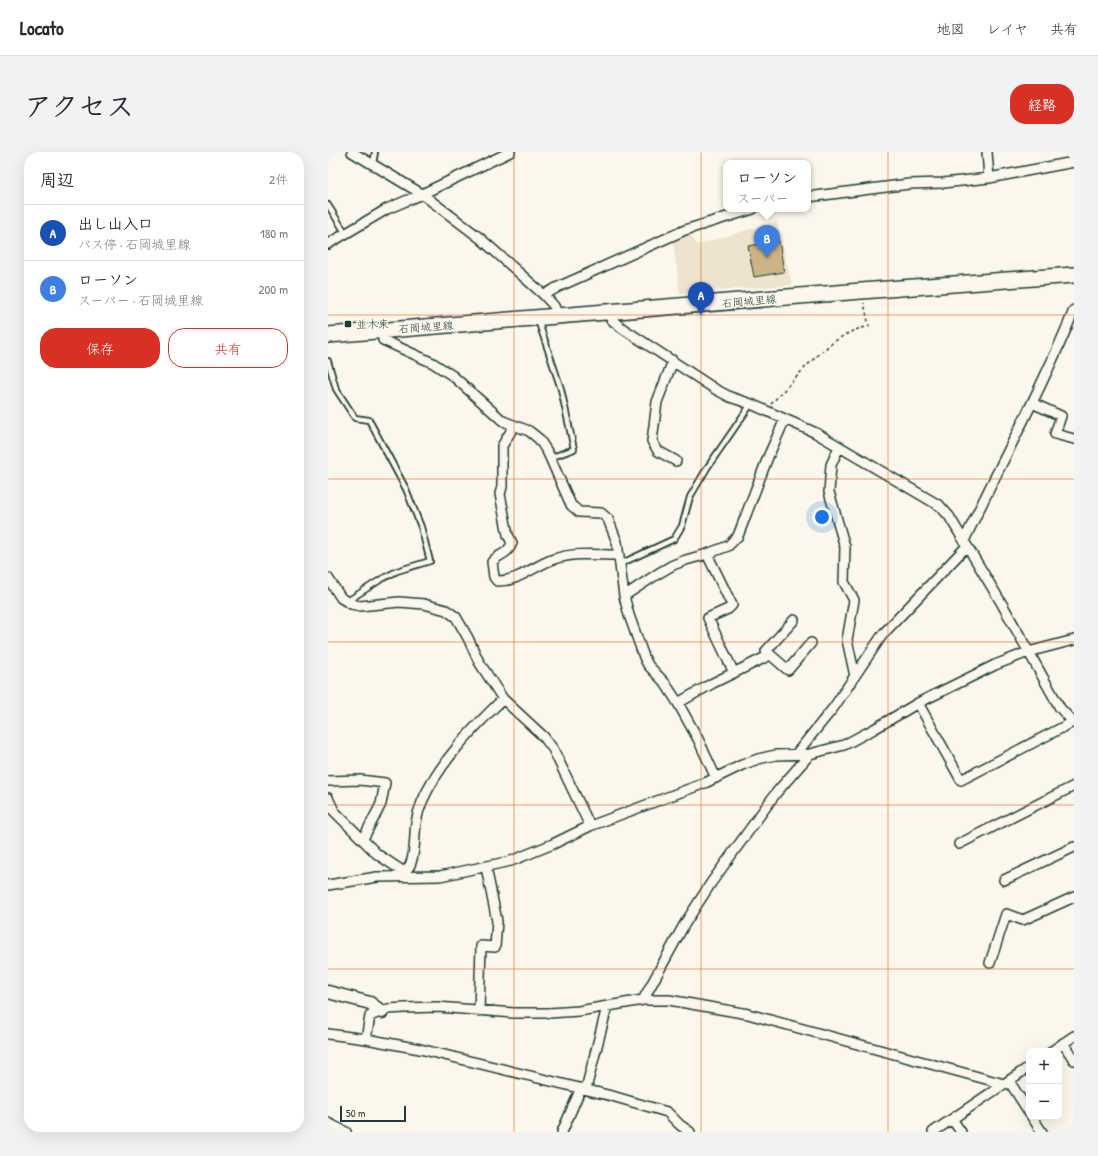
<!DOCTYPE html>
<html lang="ja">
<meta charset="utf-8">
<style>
body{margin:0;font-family:"Patrick Hand","Klee One",sans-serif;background:#f2f2f3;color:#2b2b33}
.controls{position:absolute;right:12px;bottom:12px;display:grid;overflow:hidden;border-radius:8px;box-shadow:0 4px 16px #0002}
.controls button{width:36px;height:36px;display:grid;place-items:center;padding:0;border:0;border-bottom:1px solid #e1e1e2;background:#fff;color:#2b2b33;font:20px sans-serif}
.scale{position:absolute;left:12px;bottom:10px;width:66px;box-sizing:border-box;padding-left:4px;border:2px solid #1f3d34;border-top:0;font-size:11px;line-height:14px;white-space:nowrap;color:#1f3d34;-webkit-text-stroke:3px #fbf7ec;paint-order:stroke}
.you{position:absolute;left:494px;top:365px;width:14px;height:14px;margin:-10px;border:3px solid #fff;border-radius:50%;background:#1a73e8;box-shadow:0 0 0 6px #1a73e833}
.badge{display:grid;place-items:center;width:26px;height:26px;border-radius:50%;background:#d93025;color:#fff;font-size:13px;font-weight:700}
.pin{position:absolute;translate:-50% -33px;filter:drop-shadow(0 1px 2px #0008)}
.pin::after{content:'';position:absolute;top:21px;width:14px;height:12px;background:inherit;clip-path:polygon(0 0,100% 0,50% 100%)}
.popup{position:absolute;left:395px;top:8px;width:88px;height:52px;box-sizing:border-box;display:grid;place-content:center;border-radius:8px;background:#fff;filter:drop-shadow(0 1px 3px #0005);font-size:13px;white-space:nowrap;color:#7c7c81}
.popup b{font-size:15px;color:#2b2b33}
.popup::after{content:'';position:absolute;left:50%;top:100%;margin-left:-8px;border:8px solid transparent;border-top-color:#fff}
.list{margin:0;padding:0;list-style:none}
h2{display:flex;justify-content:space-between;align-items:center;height:52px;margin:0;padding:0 16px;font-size:17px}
h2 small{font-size:13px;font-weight:400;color:#7c7c81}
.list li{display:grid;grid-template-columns:26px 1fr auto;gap:12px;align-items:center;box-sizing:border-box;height:56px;padding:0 16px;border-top:1px solid #e1e1e2}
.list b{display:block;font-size:15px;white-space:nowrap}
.list p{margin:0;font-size:13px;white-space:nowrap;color:#7c7c81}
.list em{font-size:13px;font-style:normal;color:#7c7c81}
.actions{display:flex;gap:8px;padding:12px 16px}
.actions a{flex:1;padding:9px 0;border:1px solid #d93025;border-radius:16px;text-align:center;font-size:14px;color:#d93025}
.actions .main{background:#d93025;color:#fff}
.map{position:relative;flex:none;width:746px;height:980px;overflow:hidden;border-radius:16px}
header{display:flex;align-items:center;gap:24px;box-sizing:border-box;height:56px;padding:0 20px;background:#fff;border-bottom:1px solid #e1e1e2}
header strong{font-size:19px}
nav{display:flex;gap:22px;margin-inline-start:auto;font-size:14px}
.intro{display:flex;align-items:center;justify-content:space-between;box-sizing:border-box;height:96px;padding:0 24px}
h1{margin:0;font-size:28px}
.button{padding:10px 18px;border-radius:16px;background:#d93025;color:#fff;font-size:14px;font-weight:700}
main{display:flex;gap:24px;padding:0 24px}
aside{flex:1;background:#fff;border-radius:16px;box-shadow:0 4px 16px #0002}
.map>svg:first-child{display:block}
.built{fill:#eee3cd}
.building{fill:#ceb484;stroke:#1f3d34}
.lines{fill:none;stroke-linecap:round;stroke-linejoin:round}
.service-casing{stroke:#1f3d34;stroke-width:8}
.minor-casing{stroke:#1f3d34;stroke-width:12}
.tertiary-casing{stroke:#1f3d34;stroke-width:15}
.primary-casing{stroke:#1f3d34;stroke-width:18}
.path{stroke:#1f3d34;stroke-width:1.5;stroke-dasharray:3 3;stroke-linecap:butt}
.service{stroke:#fbf7ec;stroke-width:4.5}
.minor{stroke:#fbf7ec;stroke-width:9}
.tertiary{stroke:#fbf7ec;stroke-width:12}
.primary{stroke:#fbf7ec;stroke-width:15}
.grid{fill:none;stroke:#e8590c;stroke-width:1;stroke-opacity:0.55}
.poi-dot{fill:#1f3d34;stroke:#fbf7ec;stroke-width:1.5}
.labels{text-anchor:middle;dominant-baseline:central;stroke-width:3;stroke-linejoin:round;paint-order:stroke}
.street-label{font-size:11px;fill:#1f3d34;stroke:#fbf7ec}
.poi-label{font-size:11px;fill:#1f3d34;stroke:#fbf7ec;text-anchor:start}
</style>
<header>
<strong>Locato</strong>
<nav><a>地図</a><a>レイヤ</a><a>共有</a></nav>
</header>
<div class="intro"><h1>アクセス</h1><a class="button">経路</a></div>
<main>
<aside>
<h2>周辺<small>2件</small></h2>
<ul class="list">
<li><span class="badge" style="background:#1a4fb4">A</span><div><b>出し山入口</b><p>バス停 · 石岡城里線</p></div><em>180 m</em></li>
<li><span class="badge" style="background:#3f7fe0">B</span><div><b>ローソン</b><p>スーパー · 石岡城里線</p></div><em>200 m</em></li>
</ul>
<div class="actions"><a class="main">保存</a><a>共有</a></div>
</aside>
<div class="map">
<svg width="746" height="980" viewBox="0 0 746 980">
<rect width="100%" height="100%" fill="#fbf7ec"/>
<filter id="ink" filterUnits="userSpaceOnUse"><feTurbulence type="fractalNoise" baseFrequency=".025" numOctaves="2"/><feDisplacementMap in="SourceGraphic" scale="8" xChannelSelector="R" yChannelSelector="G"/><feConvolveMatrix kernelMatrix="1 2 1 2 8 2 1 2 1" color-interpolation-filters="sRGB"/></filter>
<g filter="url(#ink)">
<path class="built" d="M449,69l15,64 -112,8 -7,-53 16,-8 8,13z"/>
<path class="building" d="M451,89l5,31 -30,5 -6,-31z"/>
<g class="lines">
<defs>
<path id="service" d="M45,12l2,-12
M0,53l18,29
M210,168l23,69 13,60 -24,9
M0,209l8,28 19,29 14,2 37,69 15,38 9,34 -33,10 -17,9 -34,22
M292,412l54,-25 8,-13 8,-29 17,-29 44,-64"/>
<path id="minor" d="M24,0l70,42 58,44 64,57 10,11 5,11
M659,0l2,26
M480,45l101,-13 34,-1 46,-5 85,-16
M0,92l59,-35 35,-15 88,-42
M216,143l14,-8 127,-57 68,-21
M279,161l6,8 9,7 93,61 15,8 21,7 65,29 124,73 9,10 53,88 58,104 14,15
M55,188l50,23 20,13 50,45 26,10 10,8 9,14 23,52 8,7 22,1 7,6 9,23 7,54 5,19 15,42 4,8 17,18 13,20 20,36 18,39
M344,208l-1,6 -14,36 -5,39 6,10 18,10
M704,251l29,13 -6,18 19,5
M186,274l-12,20v41l-2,7 8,41 4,8c-5,13 -13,10 -20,19l2,15 3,4c21,1 38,-16 57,-22 21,-7 44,-4 65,-4
M511,295l-8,18 -2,27 16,55 -1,35 10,18 -7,40 8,36
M636,389c36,-77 78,-152 110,-231
M379,402l25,51 -4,4 -20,9 26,55
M0,426l13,20 10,6 9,2 39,-4 25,2 22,6 10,7 12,21 11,24 24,37 41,38 9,12 37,77
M296,444l35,-23 14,-8 13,-5 21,-6 21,-8 10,-10 30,-79 17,-38
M466,468l-28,31 22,19 23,-27
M350,551l35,-20 57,-28
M590,551l43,77 112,-58
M468,602l38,-47 49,-73 84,-88
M0,629l32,-1 25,3 -4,21 -18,35
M0,646l6,13 43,43 27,18v4
M631,692l115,-58
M76,720c2,-2 5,-4 6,-7 6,-12 4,-29 6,-42 1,-7 3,-14 6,-21 16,-38 51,-74 81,-103
M676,728l70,-33
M0,733l49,-8 63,-1 71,-15 42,-17 37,-18 115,-43 37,-18 16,-6 18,-4 34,-1 34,-9 30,-16 44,-26 77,-38 33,-13 46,-12
M662,811l16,-49 17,6 51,-23
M315,848l41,-75 27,-42 65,-90 34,-39
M151,859l2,-65 14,1 2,-26 -11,-54
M0,882l38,5 54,10 192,47 55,16 13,13 10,7
M38,887l4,-23 18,-7 17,-1 32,-1 77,6h35l30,-2 64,-11h26l79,14 256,70
M735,891l11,17
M724,899l22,-15
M681,929l20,31
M258,937l21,-82
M704,965l10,15
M624,967l9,13
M0,971l18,9
M234,980l19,-44
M605,980l96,-65"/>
<path id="tertiary" d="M0,840l42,11 12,9"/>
<path id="primary" d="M0,183l533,-44 213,-16"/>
</defs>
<use href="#service" class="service-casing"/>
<use href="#minor" class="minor-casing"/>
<use href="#tertiary" class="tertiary-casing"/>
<use href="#primary" class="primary-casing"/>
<path class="path" d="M443,252c21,-22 53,-61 80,-72 5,-3 12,-4 18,-6l-5,-23"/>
<use href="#service" class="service"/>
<use href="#minor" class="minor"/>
<use href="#tertiary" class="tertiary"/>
<use href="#primary" class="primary"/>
</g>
</g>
<path class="grid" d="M186,0v980M373,0v980M560,0v980M0,163h746M0,327h746M0,490h746M0,653h746M0,817h746"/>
<rect class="poi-dot" x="16" y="168" width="8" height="8" rx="2"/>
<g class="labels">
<g class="street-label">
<text transform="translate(421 149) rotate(-5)">石岡城里線</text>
<text transform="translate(98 175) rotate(-4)">石岡城里線</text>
</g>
<g class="poi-label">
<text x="28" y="172">並木東</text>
</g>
</g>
</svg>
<div class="controls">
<button>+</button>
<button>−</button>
</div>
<div class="scale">50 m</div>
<div class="you"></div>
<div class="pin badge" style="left:373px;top:163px;background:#1a4fb4">A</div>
<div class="pin badge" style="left:439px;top:106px;background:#3f7fe0">B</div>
<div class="popup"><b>ローソン</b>スーパー</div>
</div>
</main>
